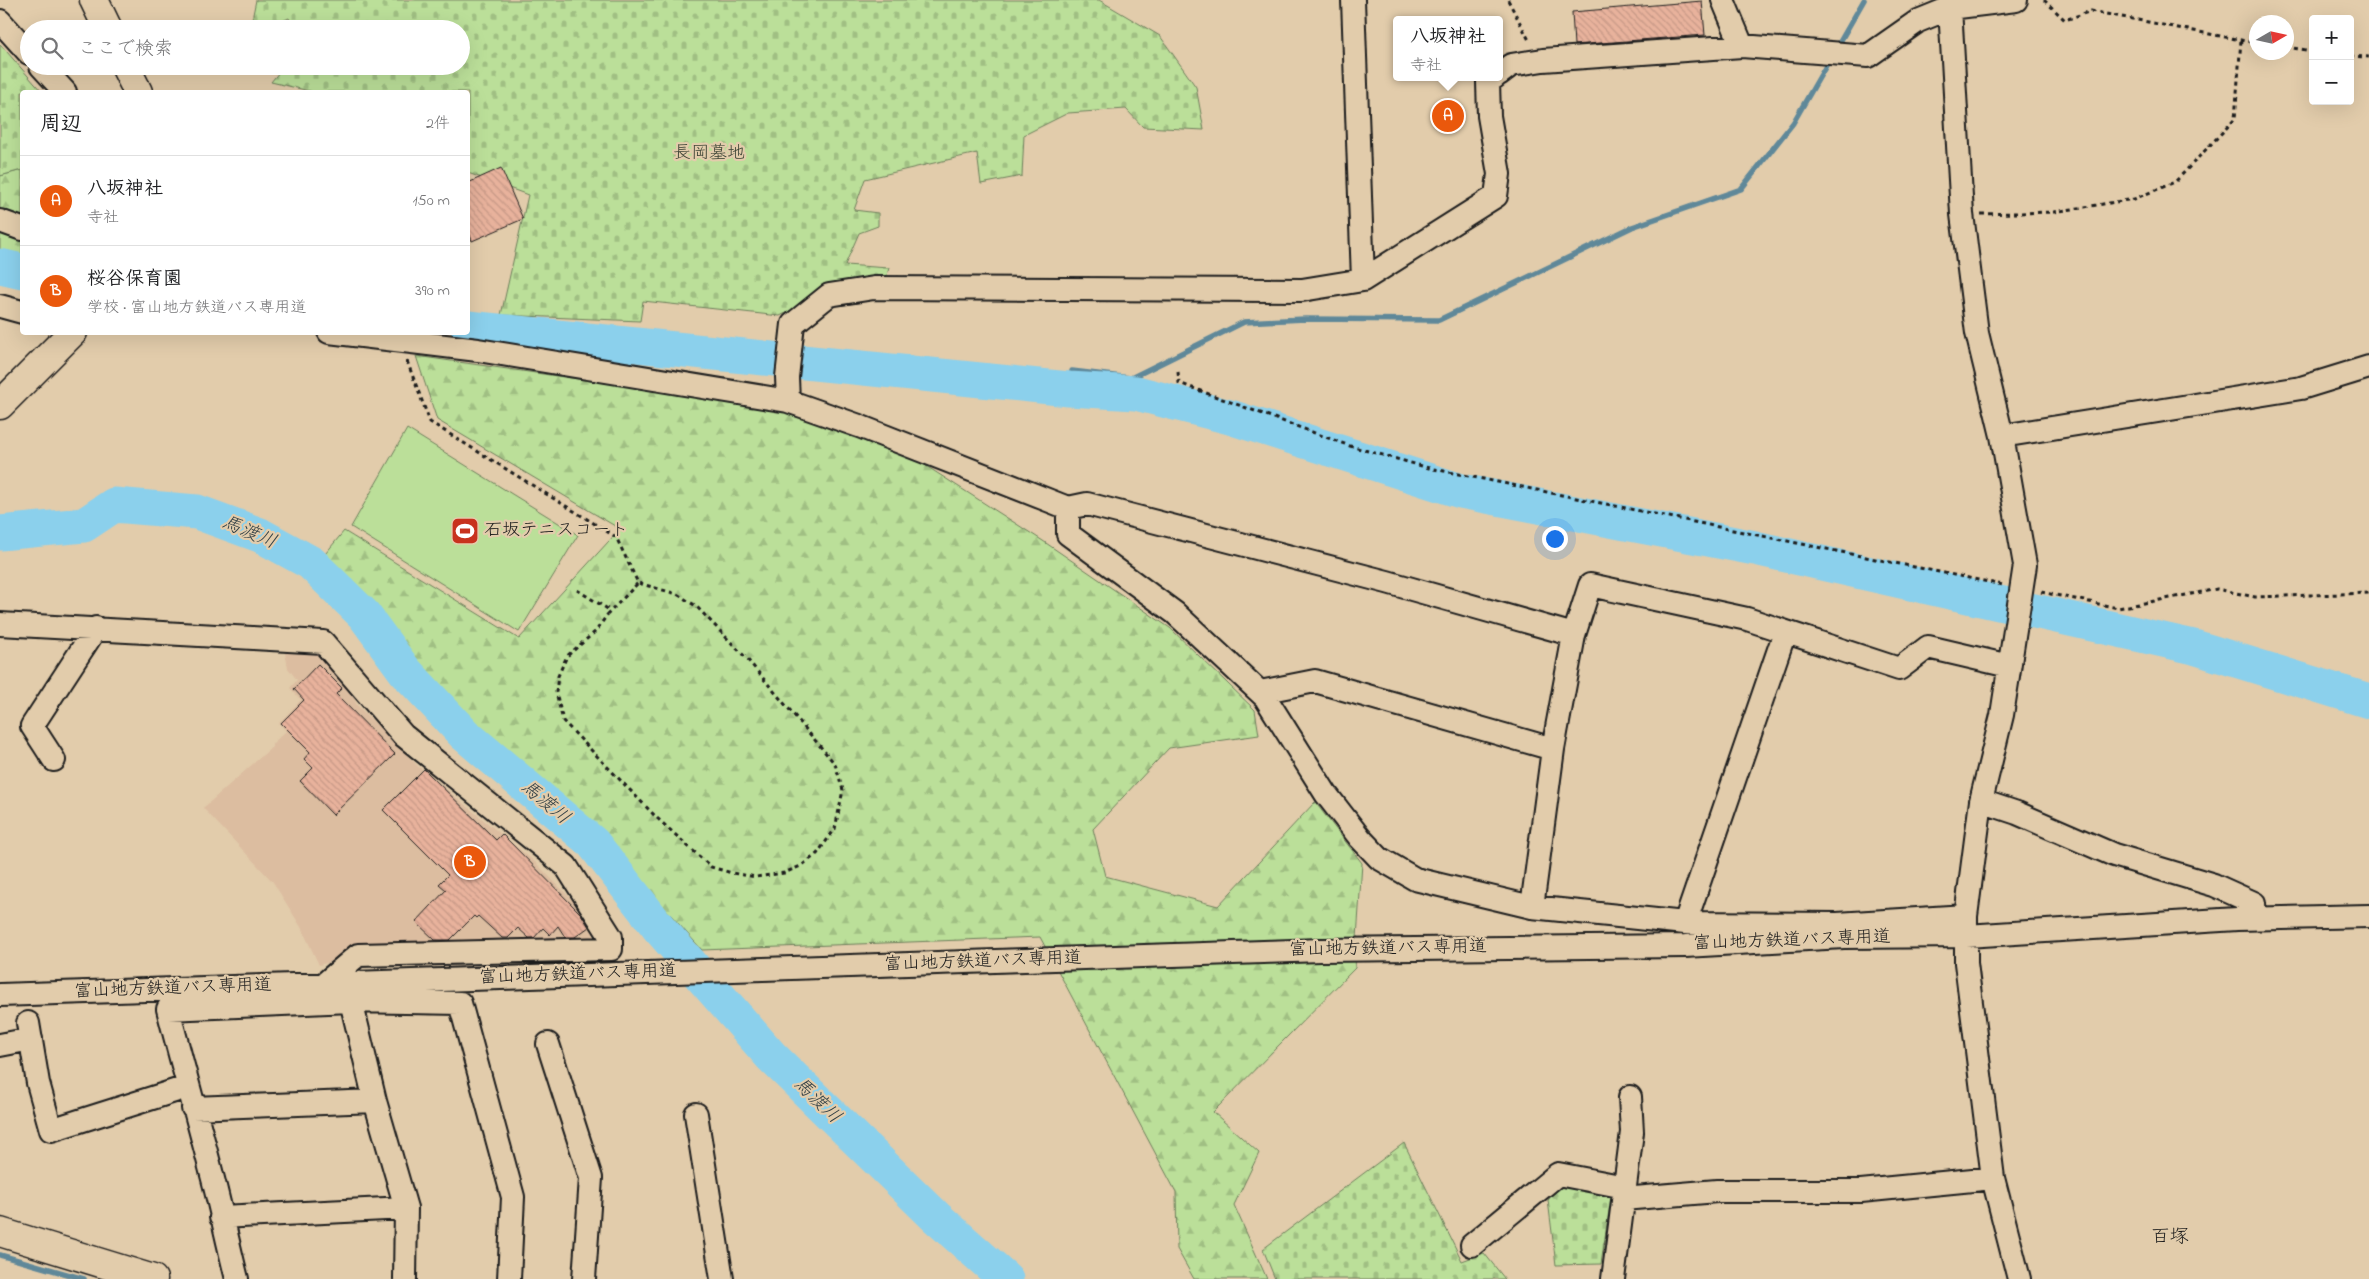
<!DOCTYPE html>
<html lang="ja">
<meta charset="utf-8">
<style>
body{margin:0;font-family:"Indie Flower","Klee One",sans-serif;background:#f6f6f6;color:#202124}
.controls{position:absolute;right:15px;top:15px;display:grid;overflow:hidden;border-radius:5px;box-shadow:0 5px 20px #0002}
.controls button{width:45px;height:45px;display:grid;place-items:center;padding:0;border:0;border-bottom:1px solid #e0e0e0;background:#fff;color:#202124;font:25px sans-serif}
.compass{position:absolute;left:2249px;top:15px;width:45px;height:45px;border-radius:50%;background:#fff;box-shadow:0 5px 20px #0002;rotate:81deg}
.you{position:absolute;left:1554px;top:538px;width:18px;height:18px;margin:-12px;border:4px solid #fff;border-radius:50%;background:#1a73e8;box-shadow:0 0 0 8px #1a73e833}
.badge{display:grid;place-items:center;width:32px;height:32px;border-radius:50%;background:#ea580c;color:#fff;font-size:16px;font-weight:700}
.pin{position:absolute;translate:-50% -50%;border:2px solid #fff;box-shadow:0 1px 5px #0006}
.popup{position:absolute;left:1393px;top:16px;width:110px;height:65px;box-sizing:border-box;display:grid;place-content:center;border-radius:5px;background:#fff;filter:drop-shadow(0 1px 4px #0005);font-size:16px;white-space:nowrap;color:#757577}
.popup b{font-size:19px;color:#202124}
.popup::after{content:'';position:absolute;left:50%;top:100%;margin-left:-10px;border:10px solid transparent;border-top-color:#fff}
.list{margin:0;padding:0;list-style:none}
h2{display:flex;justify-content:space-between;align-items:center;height:65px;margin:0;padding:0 20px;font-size:21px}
h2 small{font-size:16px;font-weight:400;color:#757577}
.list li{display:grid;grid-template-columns:32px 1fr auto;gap:15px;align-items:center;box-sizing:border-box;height:90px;padding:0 20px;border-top:1px solid #e0e0e0}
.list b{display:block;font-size:19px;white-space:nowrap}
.list p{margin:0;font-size:16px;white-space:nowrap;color:#757577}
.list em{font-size:16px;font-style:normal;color:#757577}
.icon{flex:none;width:28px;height:28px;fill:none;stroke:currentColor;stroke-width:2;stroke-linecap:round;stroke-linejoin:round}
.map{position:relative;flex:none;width:2369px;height:1279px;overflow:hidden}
.search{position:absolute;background:#fff;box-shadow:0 5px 20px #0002;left:20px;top:20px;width:450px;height:55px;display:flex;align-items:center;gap:12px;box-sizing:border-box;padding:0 18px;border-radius:28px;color:#757577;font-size:19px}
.panel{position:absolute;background:#fff;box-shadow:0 5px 20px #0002;left:20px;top:90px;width:450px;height:245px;border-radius:5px}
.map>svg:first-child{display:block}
.built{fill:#dcbda0}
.forest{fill:url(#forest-firs);stroke:#6c7e5a}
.cemetery{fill:url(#cemetery-stones);stroke:#6c7e5a}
.pitch{fill:#bbdf99;stroke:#6c7e5a}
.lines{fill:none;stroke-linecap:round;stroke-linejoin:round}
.stream{stroke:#5f8899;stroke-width:5.5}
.river{stroke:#8bd0ec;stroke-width:35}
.building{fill:url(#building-back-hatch);stroke:#1c1c1c}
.minor-casing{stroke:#1c1c1c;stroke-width:26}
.major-casing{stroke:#1c1c1c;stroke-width:31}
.path{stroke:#1c1c1c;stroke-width:3;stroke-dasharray:4 4;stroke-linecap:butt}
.minor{stroke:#e2ccab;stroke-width:22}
.major{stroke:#e2ccab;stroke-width:28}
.labels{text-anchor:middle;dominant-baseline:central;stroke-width:4.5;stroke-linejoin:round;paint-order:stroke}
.park-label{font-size:18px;fill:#3c4335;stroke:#e2ccab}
.poi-label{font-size:18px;fill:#1c1c1c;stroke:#e2ccab;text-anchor:start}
.street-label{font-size:18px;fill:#1c1c1c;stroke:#e2ccab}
.water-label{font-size:19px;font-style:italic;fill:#324046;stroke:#e2ccab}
.neighbourhood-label{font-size:19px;fill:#1c1c1c;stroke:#e2ccab}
</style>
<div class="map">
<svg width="2369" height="1279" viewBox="0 0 2369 1279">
<defs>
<pattern id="forest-firs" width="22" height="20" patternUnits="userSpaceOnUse" patternTransform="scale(1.25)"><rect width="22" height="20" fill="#bbdf99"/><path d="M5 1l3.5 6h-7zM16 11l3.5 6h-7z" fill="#a0bf83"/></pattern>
<pattern id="cemetery-stones" width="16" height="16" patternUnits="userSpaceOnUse" patternTransform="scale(1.25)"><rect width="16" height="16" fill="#bbdf99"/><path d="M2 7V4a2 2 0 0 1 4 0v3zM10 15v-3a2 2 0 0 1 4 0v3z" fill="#a0bf83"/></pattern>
<pattern id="building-back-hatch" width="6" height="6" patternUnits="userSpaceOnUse" patternTransform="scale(1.25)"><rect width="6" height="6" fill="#e8b29c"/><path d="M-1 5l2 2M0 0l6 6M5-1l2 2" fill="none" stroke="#c69886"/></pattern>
</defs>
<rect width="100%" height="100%" fill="#e2ccab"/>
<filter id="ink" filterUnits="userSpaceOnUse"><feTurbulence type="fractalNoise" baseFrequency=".02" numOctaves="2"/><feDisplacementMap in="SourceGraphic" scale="10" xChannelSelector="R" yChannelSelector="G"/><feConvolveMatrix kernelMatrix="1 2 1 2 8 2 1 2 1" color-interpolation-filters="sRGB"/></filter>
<g filter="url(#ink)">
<path class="built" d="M281,632l32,2 33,48 11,23 62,62 116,95 55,56 5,24 -237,13 -39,10 -18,-38 -28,-45 -70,-74 69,-61v-3l14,-13 -7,-8 22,-23 -11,-12 7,-8 -9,-12z"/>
<path class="forest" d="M22,170v93l-22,-5v-82z
M416,356l366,52 138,54 123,79 127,87 85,82 4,25 -90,13 -76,81 12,47 113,30 97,-104 47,61 -7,105 -142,144 46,41 -25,52 33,74h-73l-17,-30 -1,-57 -136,-255 -338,13 -106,-119 -115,-92 -160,-180 23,-28 175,108 101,-110 -183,-109z"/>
<path class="cemetery" d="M256,0h843l61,36 36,51 8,43 -61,-3 -17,-18 -58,4 -44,22 -2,41 -41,8 -4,-31 -112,26 -11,31 24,3v13l-19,7 -14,32 44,3 -4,14 -81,22 -24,12 -137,-15 -3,20 -139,-6 27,-120 -60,-22v-81h-154l-43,-10 13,-16h177v-37h-167l-5,-11 -24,11h-15z
M0,44l42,48h-20v78l-22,6z
M1404,1143l58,118 22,-8 21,26h-230l-12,-30z
M1563,1183l49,7 -11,74 -45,1 -8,-65z"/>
<path class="pitch" d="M407,429l171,106 -59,97 -168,-105z"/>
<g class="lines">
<path class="stream" d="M1837,47l27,-47
M1069,389l3,-18 59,7 113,-56 61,-3 134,1 193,-93 109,-38 52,-66 38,-66
M0,1255l84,24"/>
<path class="river" d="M0,266l22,5
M468,328l601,61 67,4 94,24 231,74 294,57 439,99 175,54
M0,533l84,-8 30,-20 83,7 63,23 51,28 53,52 41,56 59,63 129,109 66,85 112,128 165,161 70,62"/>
</g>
<path class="building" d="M1702,1l3,34 -131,10 -2,-33z
M501,168l22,51 -51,22 -4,-12v-46z
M318,664l24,24 -6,6 59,60 -62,61 -33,-34 13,-13 -9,-9 6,-7 -29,-29 23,-23 -10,-11z
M424,769l72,71 6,-6 79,80 8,13 -14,10h-10l-7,-11 -8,9 -7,-7 -9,10h-5l-11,-10 -10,10h-6l-24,-22 -2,2 -2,-2 -24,24h-15l-19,-18 30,-32 -7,-6 9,-9 -65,-65z"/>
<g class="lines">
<defs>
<path id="minor" d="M1353,0l10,280
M1723,0l19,46
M1950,8l12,206 15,119 25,103 23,129 -23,150 -21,86 -15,115v47l27,215 26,101
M0,21l29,32
M41,66l24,26
M1499,74l12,-9 32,-5 199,-14 126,10 50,-35 32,-13 66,-8
M0,221l22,8
M0,306l22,6
M329,332l149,18 310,51 71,25 209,82 19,-4 300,78 187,53 -21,114 -21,158
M788,401l-1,-24 6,-53 36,-29 45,-7 428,2 61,-10 133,-84 3,-22 -10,-58 -1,-34 7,-5
M2002,436l299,-48 68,-21
M1068,508v26l107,79 90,84 61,97 34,44 19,20 36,21 117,28 153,16 152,1 129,-8
M0,624l323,18 80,93 163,131 45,71v12l-253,6 -34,29
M1574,635l16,-50 157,34 152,50 29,-22 81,19
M1260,692l55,-11 238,68
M54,760l-22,-34 64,-98
M1981,801l36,12 97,42 100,30 40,18 1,15
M1685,923l100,-291
M0,995l1321,-45 364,-4 159,-9 122,-1 271,-17 132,-3
M351,1001l24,100 31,107 -1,71
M28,1023l10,60 13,47 136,-43
M548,1044l43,134 -7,101
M0,1045l31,-6
M193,1108l182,-7
M696,1114l26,165
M1623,1199l94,-8h144l132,-13
M221,1217l185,-9
M1472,1245l86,-71 67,13
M237,1279c-9,-35 -16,-70 -25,-104 -14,-56 -30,-111 -44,-166l183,-8 109,2 53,194 -4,82
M1613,1279l19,-147 -2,-35"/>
<path id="major" d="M94,0l14,29
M125,66l13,26
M0,405l73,-73
M0,1232l153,47"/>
</defs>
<use href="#minor" class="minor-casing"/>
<use href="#major" class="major-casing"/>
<path class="path" d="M1508,0l22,42
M2044,0l21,20 26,-9 165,32
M2286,47l27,4
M2350,56l19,1
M1981,214l73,-2 80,-13 41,-17 60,-63 6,-79
M407,361l23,61 186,115 22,46 39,11 19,12 51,53 88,105 8,26 -8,39 -18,25 -16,12 -17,7 -28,4 -24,-4 -21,-6 -54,-49 -94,-97 -7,-29 2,-16 9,-20 29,-25 11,-16 31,-32
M1178,372l1,11 171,63 79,22 574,117
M577,590l34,21
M2041,592l77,16 99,-19 38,8 114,-4"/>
<use href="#minor" class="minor"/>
<use href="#major" class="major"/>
</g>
</g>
<defs>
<symbol id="stadium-square" viewBox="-11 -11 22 22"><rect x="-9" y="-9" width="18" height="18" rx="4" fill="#c8321e" stroke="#e2ccab"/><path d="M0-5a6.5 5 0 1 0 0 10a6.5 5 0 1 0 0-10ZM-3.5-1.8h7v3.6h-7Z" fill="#fff"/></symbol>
</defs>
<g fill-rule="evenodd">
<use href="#stadium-square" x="449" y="515" width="32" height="32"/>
</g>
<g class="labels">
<g class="park-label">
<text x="709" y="154">長岡墓地</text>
</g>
<g class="poi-label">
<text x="484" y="531">石坂テニスコート</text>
</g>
<g class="street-label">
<text transform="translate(1792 941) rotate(-2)">富山地方鉄道バス専用道</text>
<text transform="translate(1388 949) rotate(-1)">富山地方鉄道バス専用道</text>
<text transform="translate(983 962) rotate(-2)">富山地方鉄道バス専用道</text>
<text transform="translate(578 975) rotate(-2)">富山地方鉄道バス専用道</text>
<text transform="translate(173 989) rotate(-2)">富山地方鉄道バス専用道</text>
</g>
<g class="water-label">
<text transform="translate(249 533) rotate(23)">馬渡川</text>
<text transform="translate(545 803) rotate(40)">馬渡川</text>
<text transform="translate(817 1101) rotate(44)">馬渡川</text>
</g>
<g class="neighbourhood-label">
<text x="2170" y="1237">百塚</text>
</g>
</g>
</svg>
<div class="controls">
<button>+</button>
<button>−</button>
</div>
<svg class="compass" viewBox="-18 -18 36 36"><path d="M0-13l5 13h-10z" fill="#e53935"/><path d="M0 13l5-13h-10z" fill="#757577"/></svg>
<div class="you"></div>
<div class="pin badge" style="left:1448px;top:116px">A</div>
<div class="popup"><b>八坂神社</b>寺社</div>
<div class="pin badge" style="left:470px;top:862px">B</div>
<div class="search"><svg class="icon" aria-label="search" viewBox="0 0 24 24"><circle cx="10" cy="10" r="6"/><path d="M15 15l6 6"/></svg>ここで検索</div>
<section class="panel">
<h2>周辺<small>2件</small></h2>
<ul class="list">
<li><span class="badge">A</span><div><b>八坂神社</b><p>寺社</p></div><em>150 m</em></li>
<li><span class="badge">B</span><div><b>桜谷保育園</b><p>学校 · 富山地方鉄道バス専用道</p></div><em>390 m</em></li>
</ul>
</section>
</div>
